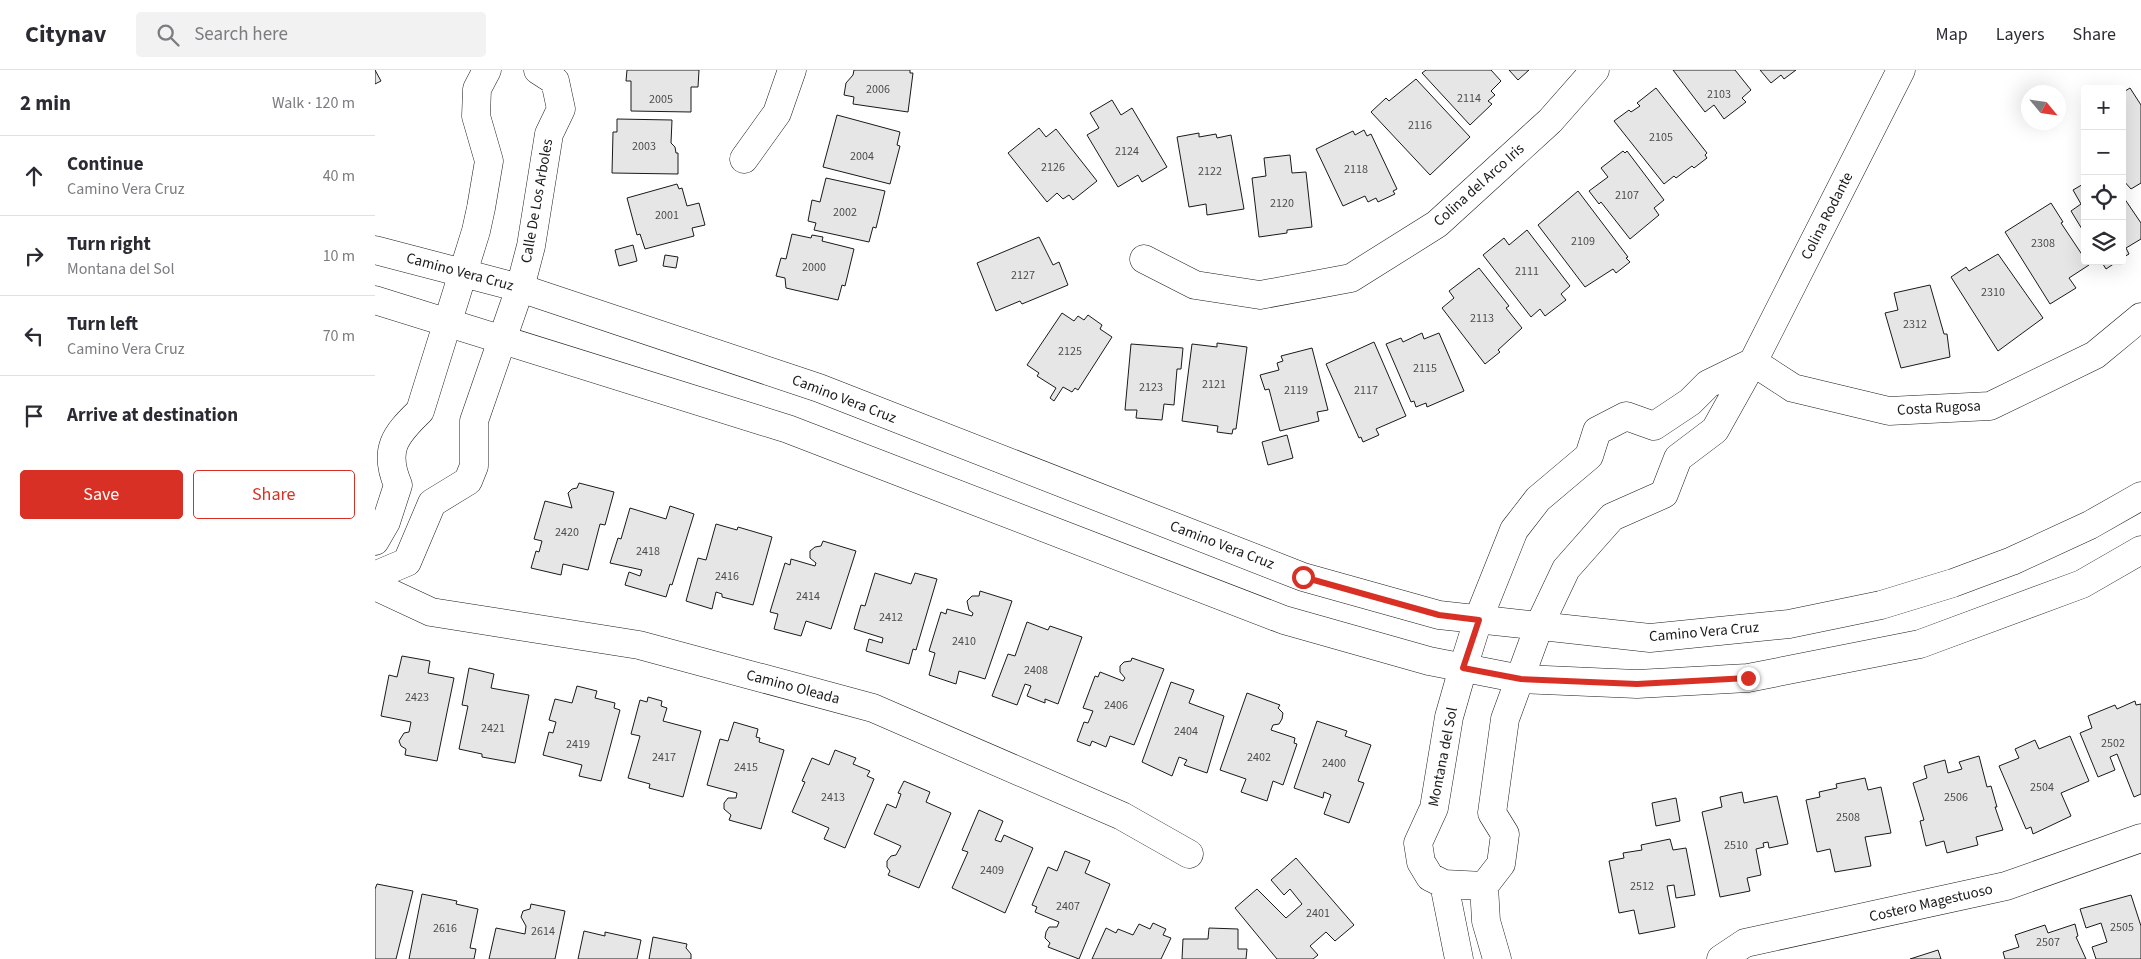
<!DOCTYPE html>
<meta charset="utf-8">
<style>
body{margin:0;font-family:"Source Sans 3",sans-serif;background:#f2f2f3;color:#2b2b33}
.controls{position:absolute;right:15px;top:15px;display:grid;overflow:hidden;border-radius:5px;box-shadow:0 5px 20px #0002}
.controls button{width:45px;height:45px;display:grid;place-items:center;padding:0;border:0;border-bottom:1px solid #e1e1e2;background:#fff;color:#2b2b33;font:25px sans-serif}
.compass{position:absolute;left:1646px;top:15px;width:45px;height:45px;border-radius:50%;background:#fff;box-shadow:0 5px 20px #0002;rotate:119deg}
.stop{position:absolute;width:15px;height:15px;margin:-11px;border:4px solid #d93025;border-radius:50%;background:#fff}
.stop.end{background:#d93025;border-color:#fff;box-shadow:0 1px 5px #0008}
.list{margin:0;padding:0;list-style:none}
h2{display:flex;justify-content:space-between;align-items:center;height:65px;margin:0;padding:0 20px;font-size:21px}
h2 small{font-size:16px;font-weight:400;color:#7c7c81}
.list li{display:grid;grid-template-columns:32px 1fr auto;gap:15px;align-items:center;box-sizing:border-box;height:80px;padding:0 20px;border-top:1px solid #e1e1e2}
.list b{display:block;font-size:19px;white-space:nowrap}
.list p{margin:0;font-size:16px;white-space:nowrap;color:#7c7c81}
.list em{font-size:16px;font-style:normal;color:#7c7c81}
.actions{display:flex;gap:10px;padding:15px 20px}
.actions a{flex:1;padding:11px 0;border:1px solid #d93025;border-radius:5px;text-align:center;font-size:18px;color:#d93025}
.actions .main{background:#d93025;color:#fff}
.icon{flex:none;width:28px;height:28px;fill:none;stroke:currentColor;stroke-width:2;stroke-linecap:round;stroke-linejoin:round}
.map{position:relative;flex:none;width:1766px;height:889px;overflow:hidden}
header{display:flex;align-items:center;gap:30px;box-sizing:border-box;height:70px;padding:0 25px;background:#fff;border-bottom:1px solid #e1e1e2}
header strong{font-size:24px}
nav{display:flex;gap:28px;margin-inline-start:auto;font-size:18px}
.search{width:350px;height:45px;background:#f2f2f3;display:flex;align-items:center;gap:12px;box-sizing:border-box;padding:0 18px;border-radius:5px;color:#7c7c81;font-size:19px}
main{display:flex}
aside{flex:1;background:#fff}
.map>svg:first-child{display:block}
.building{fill:#e6e6e6;stroke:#1a1a1a}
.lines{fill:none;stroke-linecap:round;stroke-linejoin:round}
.minor-casing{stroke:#1a1a1a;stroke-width:29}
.major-casing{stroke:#1a1a1a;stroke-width:29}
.minor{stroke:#fff;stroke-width:28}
.major{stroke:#fff;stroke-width:28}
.route{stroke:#d93025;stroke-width:6}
.labels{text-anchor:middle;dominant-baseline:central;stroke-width:4;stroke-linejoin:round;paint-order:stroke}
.number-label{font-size:12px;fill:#4d4d4d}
.street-label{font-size:15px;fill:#1a1a1a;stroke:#fff}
</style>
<header>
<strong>Citynav</strong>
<div class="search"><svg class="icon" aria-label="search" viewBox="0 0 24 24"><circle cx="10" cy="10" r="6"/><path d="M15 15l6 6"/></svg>Search here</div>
<nav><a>Map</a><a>Layers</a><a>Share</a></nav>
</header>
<main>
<aside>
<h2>2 min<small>Walk · 120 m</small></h2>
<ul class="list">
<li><svg class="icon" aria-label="ahead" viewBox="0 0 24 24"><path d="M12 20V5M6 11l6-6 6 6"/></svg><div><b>Continue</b><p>Camino Vera Cruz</p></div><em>40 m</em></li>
<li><svg class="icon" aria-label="right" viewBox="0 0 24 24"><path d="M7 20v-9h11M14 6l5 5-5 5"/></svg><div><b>Turn right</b><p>Montana del Sol</p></div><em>10 m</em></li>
<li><svg class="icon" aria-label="left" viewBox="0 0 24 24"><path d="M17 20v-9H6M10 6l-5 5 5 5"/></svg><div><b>Turn left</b><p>Camino Vera Cruz</p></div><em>70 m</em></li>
<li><svg class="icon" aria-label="arrive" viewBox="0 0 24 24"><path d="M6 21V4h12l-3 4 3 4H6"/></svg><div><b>Arrive at destination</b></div></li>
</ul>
<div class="actions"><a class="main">Save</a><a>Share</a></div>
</aside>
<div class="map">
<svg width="1766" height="889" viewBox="0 0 1766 889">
<rect width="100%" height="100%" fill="#fff"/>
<path class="building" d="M0,0l6,11 -6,3z
M252,0h72l-1,17h-7v25l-60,-1v-30h-5z
M479,0h56v3h3l-5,39 -55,-8 1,-7 -10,-2 2,-12 7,-8z
M1051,0h65l10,11 -10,10 4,4 -7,6 4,3 -22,21 -48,-52z
M1134,0h20l-11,10z
M1298,0h62l16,20 -9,8 4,4 -22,17 -10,-14 -9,7z
M1385,0h36l-12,9 -3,-4 -10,8z
M1041,9l54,58 -40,38 -59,-63 15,-14 3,3z
M1281,18l51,65 -2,2 2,3 -13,10 -2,-2 -16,12 -2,-2 -10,8 -50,-63 15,-11 2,2 9,-6 -3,-3z
M1755,18l11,17v78l-10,6 -9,-10v-86z
M737,30l9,15 11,-7 35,59 -25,15 -4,-7 -20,12 -31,-52 12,-7 -9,-15z
M462,45l63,17 -3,13 3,1 -10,38 -67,-17z
M242,49l55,1 -1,23 4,4 1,6h2v21l-66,-1 1,-41h4z
M664,58l7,9 10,-8 41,52 -24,19 -4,-5 -6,4 -6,-6 -10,9 -39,-49z
M989,60l3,6 4,-2 26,55 -4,2 2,3 -17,8 -2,-4 -8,4 -3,-6 -22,10 -27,-57 37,-18 2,4z
M824,63v4l17,-3 1,4 14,-3 13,74 -37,6 -1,-11 -17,3 -12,-70z
M1248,81l2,2 2,-2 37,49 -10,8 5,7 -29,24 -29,-37 -2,2 -10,-13 19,-14 -7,-9z
M915,85l2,18 14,-1 6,55 -25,3v3l-28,4 -7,-59 14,-2 -2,-18z
M451,108l59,13 -9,37 -3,-1 -4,15 -55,-12 2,-7 -8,-2 4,-21 8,2z
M1710,113v51l-14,-23 10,-7 -8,-14z
M302,114l2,5 3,-1 5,18 12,-3 6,22 -13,3 2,8 -49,13 -5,-15 -3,1 -10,-37z
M1203,121l50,66 -2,1 4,4 -14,11 -3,-4 -28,18 -47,-62z
M1747,125l19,28v16l-15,9 3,6 -7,4z
M1676,133l12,19 -2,1 28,42 -20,13 7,10 -26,16 -45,-72z
M1152,160l43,56 -9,8 5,6 -21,16 -5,-7 -9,8 -48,-62 21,-17 5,7z
M417,164l19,4 1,-3 11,2 -1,4 32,8 -9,37 -3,-1 -4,15 -52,-12 -1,-10 -9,-2 5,-18 5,1z
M664,167l14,28 6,-3 9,23 -46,19 -2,-3 -24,10 -19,-48z
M258,175l4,16 -18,5 -4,-16z
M1623,184l45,64 -45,33 -47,-74 15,-10 3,4z
M290,185l13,2 -2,11 -13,-2z
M1726,191h17l-12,8z
M1104,198l30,38 -3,2 16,20 -24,22 2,2 -15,12 -43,-56 12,-10 -5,-7z
M1555,215l14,49h3l3,23 -49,11 -16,-55 13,-3 -4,-17z
M687,243l12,8 4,-5 6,4 4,-5 14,10 -2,4 12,8 -34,53 -3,-2 -3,4 -9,-5 -9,14 -4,-3 6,-10 -19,-12 2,-3 -12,-8z
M1047,263l2,6 15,-6 25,58 -37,16 -1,-4 -10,4 -2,-6 -3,1 -25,-58 15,-6 2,4z
M999,272l32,74 -30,13 3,6 -16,7 -2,-5 -2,1 -33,-74z
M842,273l30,4 -11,82h-3l-1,5 -15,-2 1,-6 -36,-5 10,-77 25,3z
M756,274l52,4 -2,21h-4l-3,36 -10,-1 -2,16 -26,-2 1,-8h-12z
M937,278l16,62 -11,2 2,9 -39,10 -11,-42 -4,1 -5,-15 19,-5 -2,-7 6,-2 -2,-5z
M912,365l6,23 -25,7 -6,-23z
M204,413l35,9 -9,33 -5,-1 -12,46 -25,-6 -2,11 -30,-7 5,-17 3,1 3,-11 -8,-2 11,-38 27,7 -4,-15 4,-4 5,-1z
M295,436l24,8 -22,71 -2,-1 -4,13 -41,-12 4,-13 11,4 2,-6 -32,-7 8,-25 3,1 9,-31 36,11z
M341,454l21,6 1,-3 34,10 -19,68 -31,-8v-3l-6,-2 -4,17 -26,-8 12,-43 8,2z
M448,471l33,10 -25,78 -25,-8 -5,15 -27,-7 4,-15 -8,-2 15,-49 5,2 1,-6 24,7 1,-3 -6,-5v-7l5,-4 6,-1z
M500,503l36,11 4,-11 22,6 -21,71 -3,-1 -4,15 -43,-13 3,-12 13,4 1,-5 -29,-9 7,-24 4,1z
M605,521l32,10 -27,78 -26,-8 -3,13 -27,-9 6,-22 -6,-2 12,-39 5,2 1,-5 25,7 1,-3 -4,-3 -2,-9 5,-5h7z
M652,552l21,8 2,-4 32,11 -24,67 -13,-5v4l-18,-7 4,-10 -6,-2 -8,21 -25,-9 16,-42 7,2z
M27,586l28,5 -2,12 26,5 -17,83 -32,-6 1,-6 -5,-3 -2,-5 5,-8 5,-1 2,-10 -30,-6 8,-41 8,2z
M757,588l32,11 -30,76 -24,-9 -4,11 -14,-6 -2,5 -13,-5 7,-19 4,1 5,-12 -10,-3 12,-32 3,1 2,-5 23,9 2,-3 -5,-6v-6l4,-4 7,-1z
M94,598l25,6 -3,14 38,7 -14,68 -33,-6v-3l-23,-5 9,-43 -6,-1z
M796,612l23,8 -5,13 35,13 -17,57 -23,-8 3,-5 -8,-3 -7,19 -30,-14z
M202,616l20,5 -2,7 20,5 -1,5 6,2 -19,71 -22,-5 3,-11 -39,-10 6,-23 4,1 3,-11 -7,-2 6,-21 17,4z
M872,623l33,12 -2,3 5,5 -1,6 -3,5 -6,1 -2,5 24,8 -1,5 3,1 -14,41 -10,-4 -6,20 -26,-9 5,-13 -26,-9z
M273,627l14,4 -1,5 6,2 -4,13 38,10 -18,66 -34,-9 1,-4 -22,-6 12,-42 -9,-2 9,-34 7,2z
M1760,631l1,4 5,-1v90l-7,3 -17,-43 -7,3 5,13 -17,7 -18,-44 12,-5 -4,-12 27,-11 2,4z
M942,651l30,10 -2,5 26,9 -13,36 6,2 -15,40 -25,-9 7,-19 -7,-3 -1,6 -29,-10z
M359,652l24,7 -2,8 4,1 -1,4 25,8 -23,79 -32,-9 2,-5 -7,-6v-6l4,-5h8l1,-5 -30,-8 13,-46 8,2z
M1695,666l19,45 -28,12 10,23 -38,18 -2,-7 -5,2 -27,-63 20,-8 -4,-9 20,-9 4,9z
M460,680l21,8 -3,6 17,7 -3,5 7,3 -29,69 -21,-9 5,-11 -37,-16 13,-30 -3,-1 10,-23 17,7z
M1604,686l8,31 4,-1 6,21h-2l8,23 -27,7 2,8 -31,8 -3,-12 -18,5 -6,-25 4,-1 -11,-37 14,-5 -3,-12 21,-6 3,13 14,-4 -3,-7z
M1490,708l3,12 13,-3 10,46 -26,4 6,29 -36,6 -5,-23 -13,3 -11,-52 14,-3 -1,-5 18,-4 -1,-4z
M529,711l26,11 -4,10 25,11 -32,75 -31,-13 2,-4 -3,-4v-6l4,-5 5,-1 5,-9 -27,-12 13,-30 9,4 5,-14 -3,-1z
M1367,722l2,11 33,-7 11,48 -19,4 -1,-6 -5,1 1,4 -8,2 5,26 -14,3 3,13 -30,6 -18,-85 20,-5 -2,-10z
M1301,728l4,23 -24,5 -4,-23z
M604,740l24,11 -8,19 6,2 3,-7 29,13 -28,65 -53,-25 16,-36 -6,-2z
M1295,769l3,11 13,-2 9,47 -19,3 -2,-13 -7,1 8,41 -36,7 -5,-24 -15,3 -10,-52 15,-3 -1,-5 19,-3 -1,-5z
M690,781l25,10 -5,12 25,11 -31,75 -31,-12 2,-4 -5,-5 1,-6 3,-5h8l2,-5 -24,-10 2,-5 -5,-2 16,-38 9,4z
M921,788l58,67 -19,16 -9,-9 -16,14 8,9 -5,4h-36l-42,-51 22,-19 29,29 16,-14 -12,-15 -6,6 -13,-15z
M2,814l36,7 -17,68h-21v-70z
M47,824l35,7 -1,3 22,5 -8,39 6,1 -2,10h-65z
M1756,825l10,31v33h-45l-4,-12 15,-5 -6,-19 -15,5 -6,-19z
M156,834l34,7 -10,48h-66l7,-31 29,6 1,-8 -5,-9 2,-6 7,-2z
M778,853l13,6 -3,6 8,3 -10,21h-69l14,-31 10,5 2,-4 15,6 6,-11 11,5z
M1700,854l3,12 -2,1 10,22h-81l-2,-7 16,-5 -4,-12 30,-10 3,8z
M834,858l29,1v20h9l-1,10h-64l1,-20h25z
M209,861l21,5v-4l36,8 -4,19h-59z
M278,867l34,7 -1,4 5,6v5h-42z
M1563,880l3,9h-31z"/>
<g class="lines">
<defs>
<path id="minor" d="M369,89l33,-46 15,-43
M769,189l51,26 65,10 91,-17 86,-54 113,-103 45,-51
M1378,292l40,26 96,23 101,-5 105,-51 46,-38
M0,471l11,-19 12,-37c-15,-35 -3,-50 22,-74l56,-180 5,-23 8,-47 -13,-45 1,-27 10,-19
M0,516l56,26 208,33 234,63 249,108 67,38
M0,517l6,-14 26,-11 25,-59 36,-22 6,-15v-45l46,-133 11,-42 18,-112 12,-25 -6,-28 -17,-11
M1069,814l15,75
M1109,816l-40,-2 -14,-7 -9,-15 -3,-19 16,-35 15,-91 14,-49 15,-48 36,-90 24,-31 51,-43 8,-25 29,-15 28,10 36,-24 18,-18 45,-22
M1122,889l-11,-38 -2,-35 17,-22 4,-30 -13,-21 13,-94 34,-93 27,-57 46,-52 52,-23 14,-36 37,-28 38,-68 148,-292
M1346,889l24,-16 261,-57 135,-48"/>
<path id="major" d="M0,180l145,38 299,100 484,189 136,38 211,23 139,-14 92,-19 72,-22 59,-22 78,-36 51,-29
M0,230l413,129 496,191 145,41 92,18 116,5 111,-6 172,-34 162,-60 59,-34"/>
</defs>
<use href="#minor" class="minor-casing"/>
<use href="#major" class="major-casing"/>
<use href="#minor" class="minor"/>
<use href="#major" class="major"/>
</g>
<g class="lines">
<path class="route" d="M928,507l136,38 40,5 -16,48 58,11 116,5 111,-6"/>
</g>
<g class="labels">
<g class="number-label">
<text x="503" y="19">2006</text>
<text x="1344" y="24">2103</text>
<text x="1094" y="28">2114</text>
<text x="286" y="29">2005</text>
<text x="1045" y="55">2116</text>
<text x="1286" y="67">2105</text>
<text x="269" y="76">2003</text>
<text x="752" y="81">2124</text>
<text x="487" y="86">2004</text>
<text x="678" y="97">2126</text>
<text x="981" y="99">2118</text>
<text x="835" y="101">2122</text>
<text x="1252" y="125">2107</text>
<text x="907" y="133">2120</text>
<text x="470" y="142">2002</text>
<text x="292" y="145">2001</text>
<text x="1208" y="171">2109</text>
<text x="1668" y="173">2308</text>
<text x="439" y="197">2000</text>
<text x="1152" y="201">2111</text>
<text x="648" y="205">2127</text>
<text x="1618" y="222">2310</text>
<text x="1107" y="248">2113</text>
<text x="1540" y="254">2312</text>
<text x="695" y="281">2125</text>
<text x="1050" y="298">2115</text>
<text x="839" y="314">2121</text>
<text x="776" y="317">2123</text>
<text x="921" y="320">2119</text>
<text x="991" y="320">2117</text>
<text x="192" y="462">2420</text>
<text x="273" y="481">2418</text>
<text x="352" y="506">2416</text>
<text x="433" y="526">2414</text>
<text x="516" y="547">2412</text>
<text x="589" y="571">2410</text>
<text x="661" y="600">2408</text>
<text x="42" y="627">2423</text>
<text x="741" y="635">2406</text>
<text x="118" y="658">2421</text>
<text x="811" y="661">2404</text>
<text x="1738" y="673">2502</text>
<text x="203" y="674">2419</text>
<text x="289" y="687">2417</text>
<text x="884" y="687">2402</text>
<text x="959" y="693">2400</text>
<text x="371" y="697">2415</text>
<text x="1667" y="717">2504</text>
<text x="458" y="727">2413</text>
<text x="1581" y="727">2506</text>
<text x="1473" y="747">2508</text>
<text x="1361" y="775">2510</text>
<text x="617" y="800">2409</text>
<text x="1267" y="816">2512</text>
<text x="693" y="836">2407</text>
<text x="943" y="843">2401</text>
<text x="1747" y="857">2505</text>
<text x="70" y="858">2616</text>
<text x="168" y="861">2614</text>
<text x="1673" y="872">2507</text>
</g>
<g class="street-label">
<text transform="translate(1104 115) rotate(-42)">Colina del Arco Iris</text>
<text transform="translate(162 131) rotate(-80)">Calle De Los Arboles</text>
<text transform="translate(1452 146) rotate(-63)">Colina Rodante</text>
<text transform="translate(85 202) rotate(15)">Camino Vera Cruz</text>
<text transform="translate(469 329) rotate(21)">Camino Vera Cruz</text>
<text transform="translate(1564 338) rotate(-3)">Costa Rugosa</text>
<text transform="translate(847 475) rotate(21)">Camino Vera Cruz</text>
<text transform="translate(1329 562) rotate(-5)">Camino Vera Cruz</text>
<text transform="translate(418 617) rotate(15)">Camino Oleada</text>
<text transform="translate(1068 687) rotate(-79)">Montana del Sol</text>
<text transform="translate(1556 833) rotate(-13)">Costero Magestuoso</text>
</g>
</g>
</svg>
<div class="controls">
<button>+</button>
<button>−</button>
<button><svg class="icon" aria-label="locate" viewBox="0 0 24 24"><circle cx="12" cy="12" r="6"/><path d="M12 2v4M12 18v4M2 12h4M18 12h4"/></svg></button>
<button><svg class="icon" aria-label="layers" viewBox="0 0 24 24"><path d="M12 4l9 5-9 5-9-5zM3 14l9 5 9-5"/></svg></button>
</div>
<svg class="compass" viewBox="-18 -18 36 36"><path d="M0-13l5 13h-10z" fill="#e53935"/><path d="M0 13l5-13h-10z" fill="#7c7c81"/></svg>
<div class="stop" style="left:928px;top:507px"></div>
<div class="stop end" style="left:1373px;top:608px"></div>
</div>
</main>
